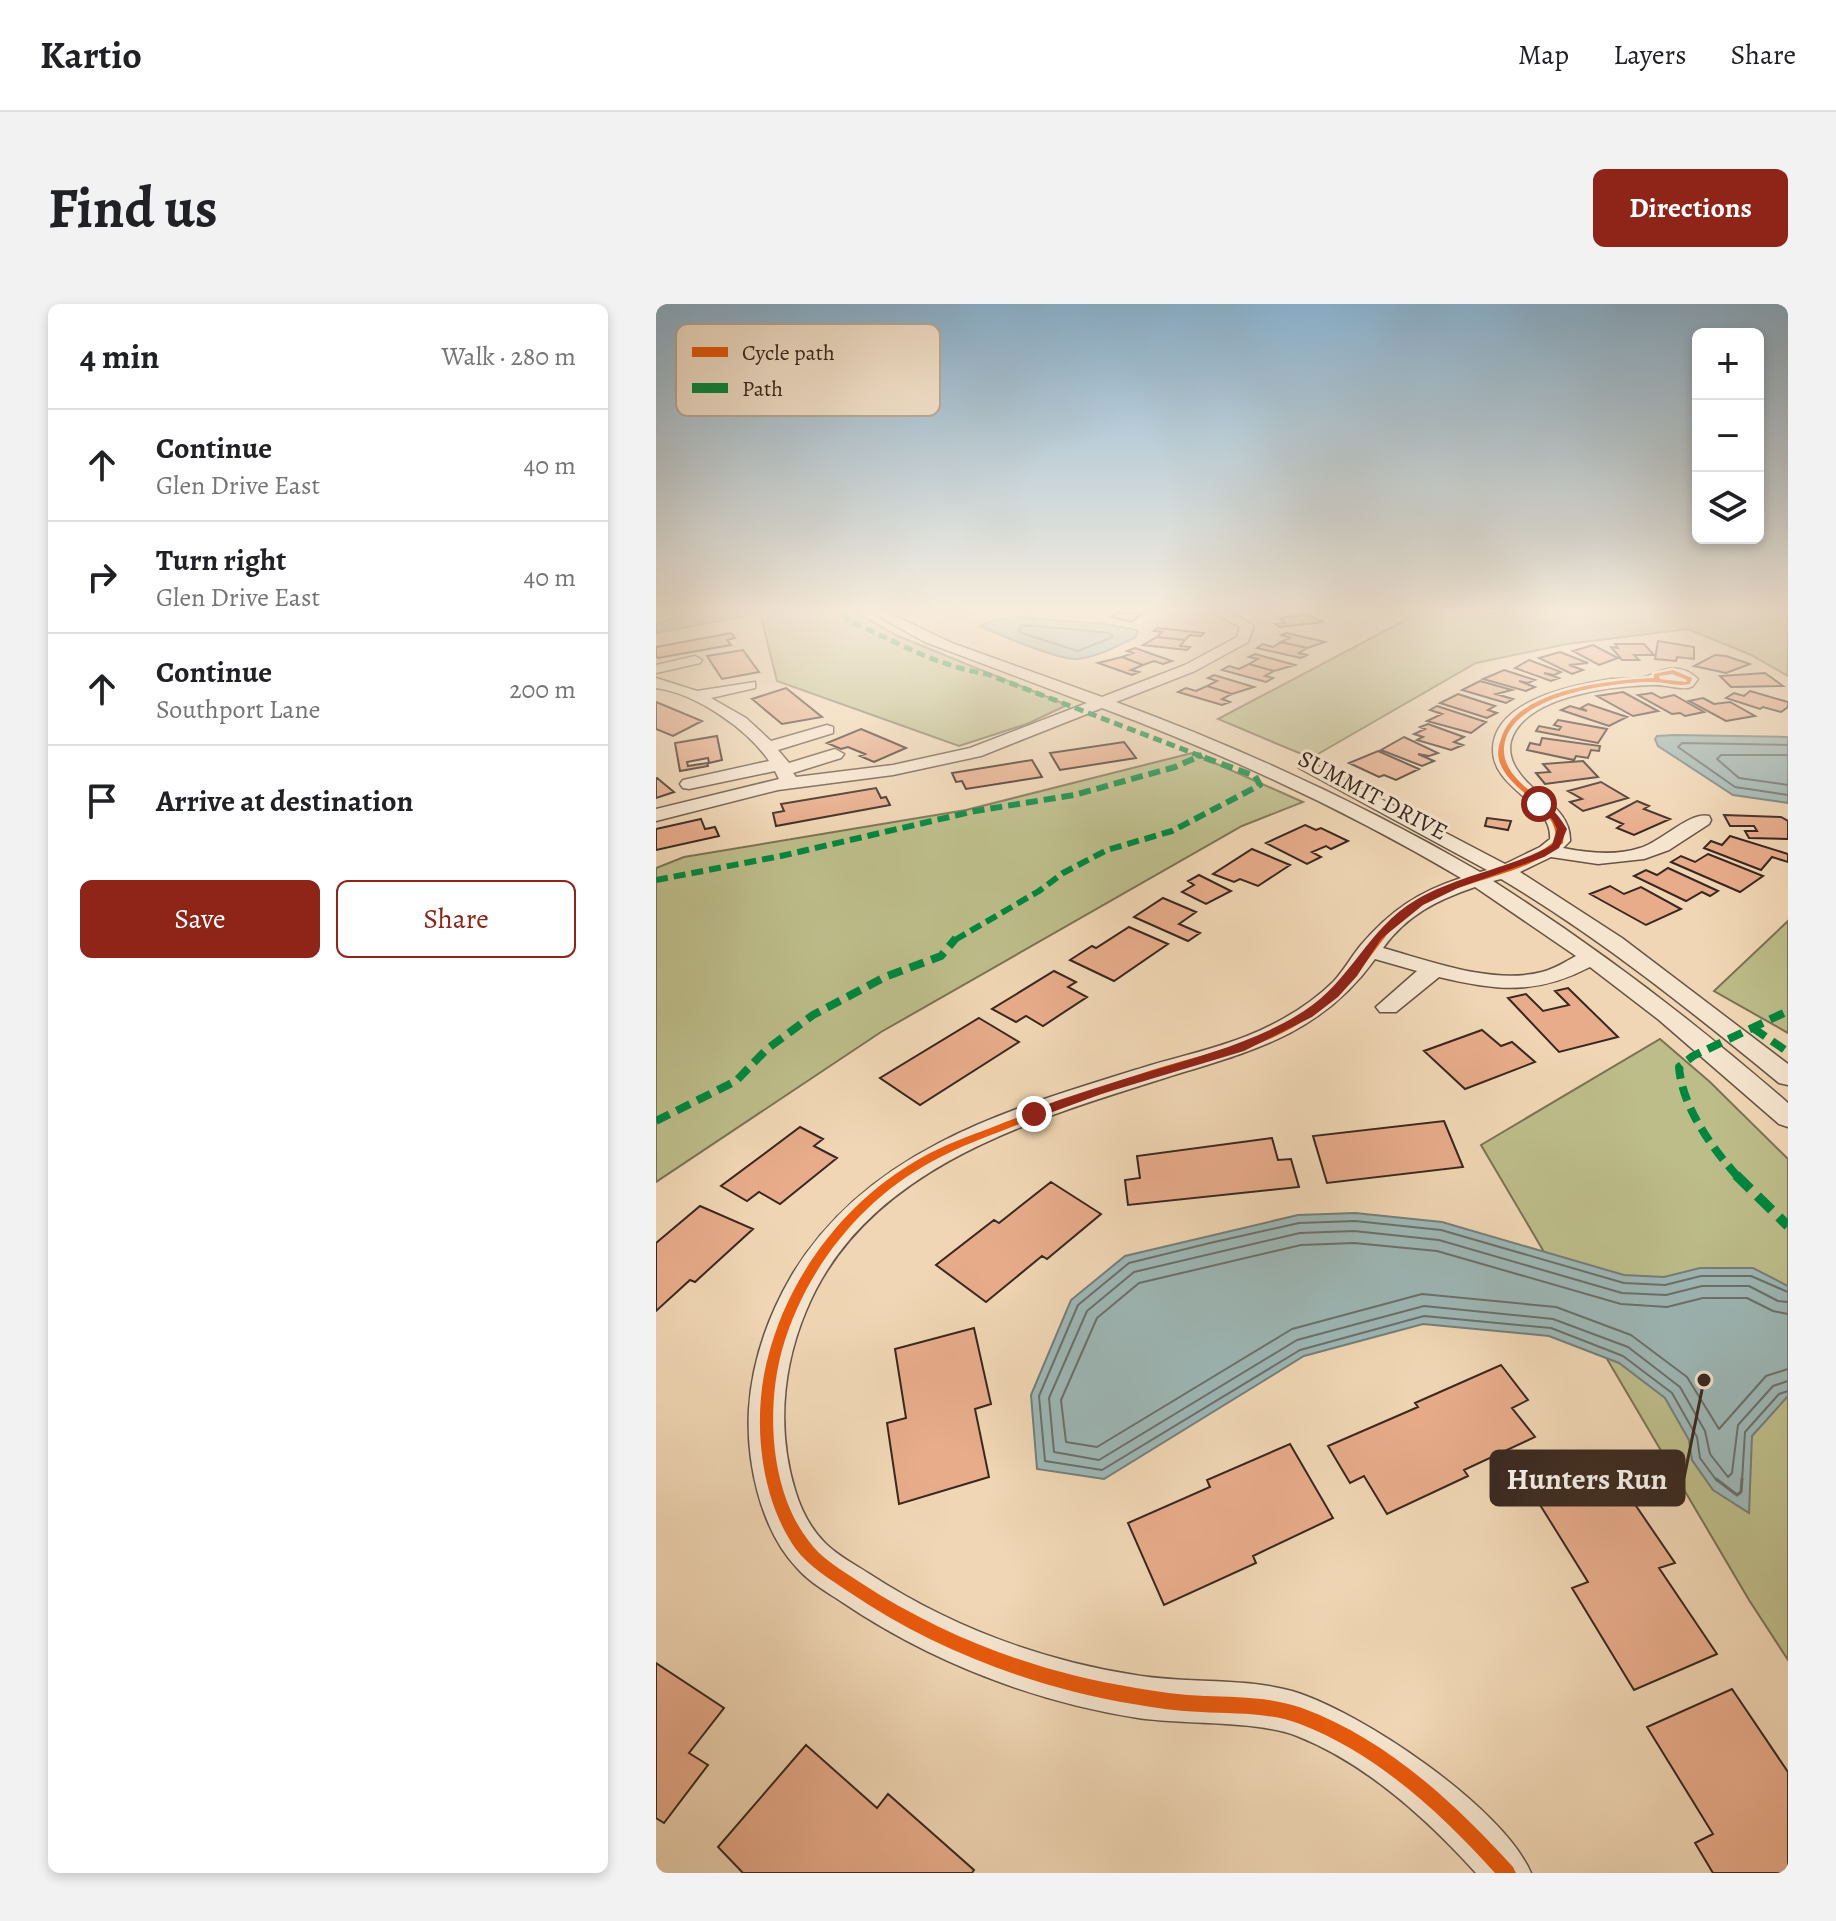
<!DOCTYPE html>
<meta charset="utf-8">
<style>
body{margin:0;font-family:Alegreya,serif;background:#f2f2f2;color:#202124}
.controls{position:absolute;right:24px;top:24px;display:grid;overflow:hidden;border-radius:12px;box-shadow:0 4px 12px #0003}
.controls button{width:72px;height:72px;display:grid;place-items:center;padding:0;border:0;border-bottom:2px solid #e0e0e0;background:#fff;color:#202124;font:40px sans-serif}
.stop{position:absolute;width:24px;height:24px;margin:-18px;border:6px solid #8f2418;border-radius:50%;background:#fff}
.stop.end{background:#8f2418;border-color:#fff;box-shadow:0 2px 8px #0008}
.list{margin:0;padding:0;list-style:none}
h2{display:flex;justify-content:space-between;align-items:center;height:104px;margin:0;padding:0 32px;font-size:34px}
h2 small{font-size:26px;font-weight:400;color:#757577}
.list li{display:grid;grid-template-columns:52px 1fr auto;gap:24px;align-items:center;box-sizing:border-box;height:112px;padding:0 32px;border-top:2px solid #e0e0e0}
.list b{display:block;font-size:30px;white-space:nowrap}
.list p{margin:0;font-size:26px;white-space:nowrap;color:#757577}
.list em{font-size:26px;font-style:normal;color:#757577}
.actions{display:flex;gap:16px;padding:24px 32px}
.actions a{flex:1;padding:18px 0;border:2px solid #8f2418;border-radius:12px;text-align:center;font-size:28px;color:#8f2418}
.actions .main{background:#8f2418;color:#fff}
.icon{flex:none;width:44px;height:44px;fill:none;stroke:currentColor;stroke-width:2;stroke-linecap:round;stroke-linejoin:round}
.map{position:relative;flex:none;width:1132px;height:1569px;overflow:hidden;border-radius:12px}
header{display:flex;align-items:center;gap:48px;box-sizing:border-box;height:112px;padding:0 40px;background:#fff;border-bottom:2px solid #e0e0e0}
header strong{font-size:38px}
nav{display:flex;gap:44px;margin-inline-start:auto;font-size:28px}
.intro{display:flex;align-items:center;justify-content:space-between;box-sizing:border-box;height:192px;padding:0 48px}
h1{margin:0;font-size:56px}
.button{padding:20px 36px;border-radius:12px;background:#8f2418;color:#fff;font-size:28px;font-weight:700}
main{display:flex;gap:48px;padding:0 48px}
aside{flex:1;background:#fff;border-radius:12px;box-shadow:0 4px 12px #0003}
.map>svg:first-child{display:block}
.green{fill:#bdbd8a;stroke:#7b7255;stroke-width:2}
.water{fill:#9db7b6;stroke:#757e7a;stroke-width:2}
.lines{fill:none;stroke-linecap:round;stroke-linejoin:round}
.shore-far1{stroke:#6b706b;stroke-width:2}
.shore{stroke:#6b706b;stroke-width:3}
.building{fill:#e8ac8b;stroke:#392820;stroke-width:2}
.minor-casing{stroke:#675445;stroke-width:3}
.minor{fill:#f5e4ce;fill-rule:evenodd}
.quiet-far3{stroke:#00873e;stroke-width:5;stroke-dasharray:9 5;stroke-linecap:butt}
.quiet-far2{stroke:#00873e;stroke-width:6;stroke-dasharray:12 6;stroke-linecap:butt}
.quiet-far1{stroke:#00873e;stroke-width:8;stroke-dasharray:15 8;stroke-linecap:butt}
.quiet{stroke:#00873e;stroke-width:10;stroke-dasharray:20 10;stroke-linecap:butt}
.cycleway-casing{stroke:#f5e4ce;stroke-width:5}
.cycleway{fill:#e8590c;fill-rule:evenodd}
.route{fill:#8f2418}
.labels{text-anchor:middle;dominant-baseline:central;stroke-width:6;stroke-linejoin:round;paint-order:stroke}
.far-street-label{font-size:24px;fill:#392820;stroke:#f5e4ce}
.key{fill:#f5e4ce;stroke:#bdac9a;stroke-width:2}
.key-label{font-size:22px;fill:#392820}
.leader{fill:none;stroke:#392820;stroke-width:3}
.callout-dot{fill:#392820;stroke:#f5e4ce;stroke-width:3}
.callout{fill:#392820;stroke:#392820;stroke-width:3}
.callout-label{font-size:30px;text-anchor:middle;font-weight:bold;fill:#fff}
</style>
<header>
<strong>Kartio</strong>
<nav><a>Map</a><a>Layers</a><a>Share</a></nav>
</header>
<div class="intro"><h1>Find us</h1><a class="button">Directions</a></div>
<main>
<aside>
<h2>4 min<small>Walk · 280 m</small></h2>
<ul class="list">
<li><svg class="icon" aria-label="ahead" viewBox="0 0 24 24"><path d="M12 20V5M6 11l6-6 6 6"/></svg><div><b>Continue</b><p>Glen Drive East</p></div><em>40 m</em></li>
<li><svg class="icon" aria-label="right" viewBox="0 0 24 24"><path d="M7 20v-9h11M14 6l5 5-5 5"/></svg><div><b>Turn right</b><p>Glen Drive East</p></div><em>40 m</em></li>
<li><svg class="icon" aria-label="ahead" viewBox="0 0 24 24"><path d="M12 20V5M6 11l6-6 6 6"/></svg><div><b>Continue</b><p>Southport Lane</p></div><em>200 m</em></li>
<li><svg class="icon" aria-label="arrive" viewBox="0 0 24 24"><path d="M6 21V4h12l-3 4 3 4H6"/></svg><div><b>Arrive at destination</b></div></li>
</ul>
<div class="actions"><a class="main">Save</a><a>Share</a></div>
</aside>
<div class="map">
<svg width="1132" height="1569" viewBox="0 0 1132 1569">
<rect width="100%" height="100%" fill="#f0d6b4"/>
<filter id="stains"><feTurbulence type="fractalNoise" baseFrequency=".0025" numOctaves="4"/><feColorMatrix values="0 0 0 0 .2 0 0 0 0 .09 0 0 0 0 .02 0 0 0 .5 -.17"/></filter>
<radialGradient id="worn" r=".72"><stop offset=".6" stop-color="#630" stop-opacity="0"/><stop offset="1" stop-color="#630" stop-opacity=".3"/></radialGradient>
<path class="green" d="M104,309h97l41,23 169,69 -40,19 -68,22 -182,-65z
M749,309h383v63l-37,-21 -63,-26 -121,15 -91,19 -165,95 -93,-39 197,-104z
M536,449l111,49 -61,24 -361,206 -225,150v-314l28,-11 282,-47z
M1132,617v112l-74,-42z
M1004,735l50,43 78,77v501l-39,-60 -268,-455z"/>
<path class="water" d="M36,309h70l-106,20v-9z
M361,313l87,7 34,6 -2,7c-17,8 -40,21 -60,22 -21,0 -76,-24 -97,-33l17,-6z
M1019,431l113,2v66l-55,-8 -75,-49 -3,-7 2,-3z
M699,909l87,9 182,53 40,2 36,-9h53l35,18v110l-36,40 -3,77 -36,-23 -21,-30 -3,-20 -24,-42 -46,-35 -70,-27 -126,-12 -119,32 -200,123 -67,-10 -6,-74 40,-95 54,-44 173,-41z"/>
<g class="lines">
<path class="shore-far1" d="M367,321l87,8 3,4 -35,14 -57,-18 -2,-5z
M1132,441l-106,-2 -4,4 57,40 53,8
M1132,451h-67l-4,4 22,19 49,7
M1132,998l-10,-1 -29,-15h-47l-36,9 -44,-2 -183,-53 -85,-9 -54,2 -166,39 -47,39 -38,87 5,54 45,8 198,-120 127,-34 129,13 75,28 52,40 25,44 5,23 18,23 4,-4 6,-48 35,-39 15,-5
M1132,1010l-15,-3 -26,-13h-44l-36,9 -46,-3 -184,-53 -83,-8 -53,2 -162,38 -42,35 -36,82 5,42 31,5 195,-118 130,-35 134,13 75,28 56,42 32,52 47,-53 22,-7
M1061,1177l-17,-23 -3,-21 -25,-44 -49,-37 -72,-28 -127,-12 -124,34 -198,120 -57,-9 -6,-65 39,-91 51,-42 81,-20 89,-20 56,-2 86,9 183,53 41,2 36,-9h50l37,16
M1086,1177l3,-49 34,-38 9,-3"/>
<path class="shore" d="M1060,1175l21,16 4,-3 1,-13"/>
</g>
<path class="building" d="M461,309h26l-12,9 -19,-5z
M651,311l17,7 -45,5 -4,-3 10,-1 -5,-5z
M501,324l47,5 -3,3 -11,-1 -5,5 -28,-3 5,-5 -8,-1z
M75,329l4,5 -8,2 4,5 -73,13 -2,-2v-9z
M630,329l39,9 -18,6 -26,-6 9,-4 -9,-3z
M501,333l28,3 -5,6 10,1 -3,3 -44,-5z
M1002,337l36,6v12l-17,-2 -1,4 -21,-2z
M625,338l26,6 -8,5 8,2 -6,3 -44,-10 6,-4 10,3z
M959,340h29l10,11h-20l5,5h-17l-11,-13 7,1z
M937,341l25,13 -19,7 -26,-14z
M479,344l37,13 -9,3 -9,-3 -11,4 -21,-8 11,-4 -6,-2z
M87,346l16,22 -37,7 -15,-23z
M904,348l28,11 -19,2 14,5 -11,4 -33,-16z
M599,350l40,11 -21,6 -25,-7 9,-5 -9,-2z
M1059,351l11,1 24,8 -24,9 -32,-7z
M466,353l21,8 -12,5 8,2 -7,3 -34,-12z
M873,356l32,12 -7,3 -10,-2 15,5 -8,3 -36,-13z
M593,360l25,7 -9,5 8,2 -7,4 -44,-12 7,-4 10,3z
M848,366l31,10 -7,3 -9,-2 16,6 -9,4 -43,-12z
M1109,369l18,13 -52,1 -11,-11z
M558,371l40,12 -22,7 -25,-8 10,-5 -9,-3z
M824,377l32,9 -16,4 17,5 -7,4 -44,-13z
M551,382l25,8 -10,5 8,3 -8,3 -44,-13 8,-4 10,3z
M130,384l36,29 -40,7 -30,-25z
M1094,387l38,11v5l-7,5 -18,-5 -3,2 -34,-11 8,-5 10,3z
M967,388l35,19 -25,5 -36,-20z
M996,389l9,5 13,-3 30,17 -19,4 -5,-3 -8,1 -34,-19z
M802,390l37,12 -7,4 9,3 -10,5 -47,-15z
M1047,394l11,6 16,-2 25,14 -29,5 -37,-20z
M0,398l46,19 -29,15 -17,-7z
M932,400l39,13 -18,9 -48,-16 9,-4 17,5 -6,-3z
M781,402l49,16 -15,11 -44,-12 15,-7 -12,-4z
M902,416l49,9 -9,14 -62,-12 3,-5 20,4 2,-3 -7,-2z
M772,420l36,13 -10,5 9,3 -12,5 -34,-10 6,-3 -9,-3 11,-5 -5,-2z
M205,425l31,13 14,6 -32,14 -14,-6 5,-2 -17,-7 -7,2 -14,-6z
M61,432l5,24 -13,3 -1,-5 -21,4 1,4 19,-3 1,3 -28,5 -5,-28z
M748,433l34,16 -9,3 -11,-2 16,7 -12,5 -41,-16z
M886,434l58,8 -1,5 -8,-1 -3,8 -12,-2 -2,4 -47,-10 3,-7 10,2z
M468,438l12,16 -76,12 -10,-17z
M722,447l41,18 -23,11 -12,-5 -5,2 -30,-14z
M376,456l10,17 -76,12 -4,-8 -6,1 -4,-9z
M927,457l15,16 -53,7 -9,-11 14,-1 -7,-8z
M0,474h1l17,14 -18,6z
M945,478l27,16 -45,13 -13,-9 12,-3 -14,-8z
M220,484l5,10 5,-1 4,8 -114,21 -3,-13 11,-2 -3,-7z
M981,497l12,5 -5,3 26,10 -36,16 -17,-7 6,-4 -16,-7z
M1068,511l57,2 7,4v18l-39,-1 -4,-7h12l-3,-5h-24z
M831,514l24,3 -3,9 -23,-4z
M45,515l4,10 10,-2 4,9 -63,14v-21z
M649,521l11,5 5,-2 27,13 -17,8 -5,-3 -14,6 9,5 -14,7 -41,-21z
M1074,532l58,18v8l-16,-5 -11,13 -57,-22 7,-7 11,4z
M596,545l38,16 -32,21 -18,-7 -6,3 -21,-8z
M1052,550l55,22 -23,16 -69,-30 10,-6 14,6z
M1012,564l50,23 -8,5 -8,-4 -16,9 -52,-25 12,-6 11,5z
M543,571l32,16 -25,13 -24,-12 12,-7 -6,-4z
M954,582l14,8 17,-7 40,22 -35,16 -56,-31z
M507,594l33,14 -17,12 21,9 -12,8 -54,-24z
M473,623l39,17 -54,37 -44,-21 22,-14 4,2z
M398,667l22,11 -8,5 19,10 -44,29 -17,-10 -10,6 -24,-13z
M912,684l50,49 -59,15 -51,-54 18,-4 17,17 26,-6 -14,-14z
M323,714l40,24 -99,63 -40,-27z
M826,726l19,16 11,-4 23,20 -70,27 -41,-38z
M788,817l19,46 -136,16 -14,-47z
M144,823l23,12 -9,7 23,12 -57,46 -21,-12 -12,9 -26,-15z
M616,834l6,22 13,-1 8,28 -171,18 -3,-25 15,-2 -3,-22z
M395,878l50,32 -54,45 -5,-3 -56,46 -50,-37 58,-45 5,3z
M44,902l53,23 -58,53 -5,-2 -34,31v-68z
M318,1024l17,76 -16,5 14,68 -90,27 -12,-81 19,-5 -11,-69z
M845,1061l27,35 -16,8 23,29 -71,33 4,6 -81,38 -23,-38 -14,7 -22,-37 90,-39 -3,-4z
M634,1140l43,74 -80,38 3,7 -92,42 -36,-82 82,-36 -3,-7z
M948,1155l71,104 -16,5 58,86 -83,36 -62,-102 16,-6 -51,-82 37,-13 -9,-14z
M0,1359l68,45 -35,45 19,12 -44,58 -8,-5z
M1076,1385l56,83v101h-75l-18,-30 18,-9 -66,-107z
M150,1441l71,63 11,-14 86,76 -2,3h-229l-25,-26z"/>
<g class="lines">
<defs>
<path id="minor" d="M216,309h17l63,30 150,54 83,-32 52,-28 3,-10 -27,-14h20l21,13 -6,16 -53,29 -79,31c127,47 247,102 364,170l7,-2 -188,-102 3,-4h12l191,100 35,-17 10,-8c3,-37 -58,-49 -57,-90 1,-49 81,-64 118,-70 10,-1 28,1 37,-3 17,-8 33,-13 50,3l-5,7 -5,2c-13,1 -24,-4 -36,-3 -41,1 -128,11 -141,56 -4,17 6,31 18,43 17,17 42,30 41,57l-7,7c25,5 53,8 77,0 21,-6 50,-37 69,-32l2,4 -2,4 -40,26 -25,9 -46,5 -47,-7 -31,15 102,66 166,126v21l-9,-2c-89,-73 -179,-145 -278,-204l-8,2c105,67 202,141 295,222v24l-9,-3 -120,-104 -69,-53c-54,28 -93,24 -151,10l-43,35h-16l-4,-5 41,-36 -42,-12c-55,76 -123,92 -207,118 -136,43 -303,90 -362,234 -24,57 -29,120 -11,179 6,20 15,38 30,53 12,12 29,21 43,30 81,53 172,87 267,102 51,9 107,2 157,16 68,20 211,116 239,182h-55c-49,-54 -110,-110 -179,-137 -41,-16 -112,-11 -159,-18 -104,-16 -209,-57 -296,-116 -15,-10 -33,-20 -45,-34 -37,-39 -51,-107 -48,-159 3,-47 19,-93 43,-134 77,-128 221,-167 356,-209 33,-10 67,-17 99,-30 32,-13 63,-31 87,-55 11,-12 19,-27 27,-36 29,-34 57,-53 100,-67 -115,-68 -234,-123 -359,-170l-121,48 -88,19 -115,15 -122,31v-12l123,-30 -4,-8 -86,18 -6,-1 -3,-4 3,-4 86,-19c-21,-32 -74,-68 -113,-73v-10l41,13 58,-9v6l-44,10 35,20 25,23 56,-16 6,2v6l-55,17 11,13 46,-14 9,5 -3,4 -48,15 3,4 97,-12 77,-17 117,-45 -162,-61zM819,583l101,69c-11,6 -22,13 -34,16 -50,13 -111,-11 -159,-24 24,-33 54,-48 92,-61z
M39,352l7,4 -2,3 -44,10v-8z"/>
</defs>
<use href="#minor" class="minor-casing"/>
<use href="#minor" class="minor"/>
<path class="quiet-far3" d="M189,309l2,7c49,21 86,45 140,54l216,83
M542,453l4,-2"/>
<path class="quiet-far2" d="M0,576l125,-24 194,-45 99,-16 101,-28 27,-12
M299,636l84,-49 24,-18 44,-23 65,-19 88,-46 -5,-9 -58,-21"/>
<path class="quiet-far1" d="M1097,724l35,24
M0,817l80,-40 31,-32 46,-34 72,-38 56,-21 15,-18
M1082,873c-26,-29 -56,-70 -59,-110l14,-11 95,-45"/>
<path class="quiet" d="M1080,871l52,51"/>
<defs>
<path id="cycleway" d="M1017,366l19,8 -2,6c-13,3 -24,-2 -37,-2 -40,0 -144,13 -149,65 -3,38 54,53 60,84 1,3 -1,8 -1,12 -42,35 -99,35 -144,63 -29,17 -44,47 -66,73 -21,25 -49,44 -79,58 -36,16 -74,25 -112,37 -47,15 -94,31 -140,49 -30,12 -62,23 -91,39 -72,39 -127,110 -149,188 -16,59 -12,140 26,190 13,19 34,30 53,43 83,54 178,90 275,105 23,4 46,7 69,8 32,1 66,1 97,12 84,31 152,94 211,159l3,6h-21c-54,-60 -119,-120 -195,-149 -31,-12 -66,-10 -99,-12 -23,-1 -46,-4 -68,-8 -101,-17 -200,-55 -284,-112 -19,-13 -40,-25 -54,-44 -36,-52 -43,-131 -27,-191 21,-82 78,-157 153,-199 23,-13 48,-22 72,-31 53,-21 106,-40 159,-57 38,-12 77,-20 113,-37 30,-13 59,-32 81,-57 21,-25 37,-55 66,-73 45,-28 103,-28 144,-63 2,-33 -45,-47 -56,-77 -3,-8 -2,-16 1,-24 14,-50 110,-59 153,-61v-4zM1016,370l15,6 -1,2 -26,-3 -1,-3z"/>
</defs>
<use href="#cycleway" class="cycleway-casing"/>
<use href="#cycleway" class="cycleway"/>
</g>
<linearGradient id="sky" x2="0" y2="1"><stop stop-color="#8ab5d4"/><stop offset="0.58" stop-color="#f8eddd"/><stop offset="1" stop-color="#f8eddd" stop-opacity="0"/></linearGradient>
<rect width="1132" height="529" fill="url(#sky)"/>
<path class="route" d="M879,498c14,0 25,15 32,27l-8,19 -15,9 -86,31 -35,17 -42,34 -24,37 -19,21 -26,20 -68,34 -143,43 -62,23h-10v-6c40,-15 81,-28 122,-40 52,-16 107,-30 153,-60 47,-30 64,-83 112,-111 42,-25 93,-31 136,-55l5,-16 -5,-10 -17,-13z"/>
<g class="labels">
<g class="far-street-label">
<text transform="translate(717 491) rotate(28)">SUMMIT DRIVE</text>
</g>
</g>
<rect x="20" y="20" width="264" height="92" rx="12" class="key"/>
<rect x="36" y="43" width="36" height="10" fill="#e8590c"/>
<rect x="36" y="79" width="36" height="10" fill="#00873e"/>
<g class="key-label">
<text x="86" y="56">Cycle path</text>
<text x="86" y="92">Path</text>
</g>
<path class="leader" d="M1048 1076L1028 1174"/>
<circle class="callout-dot" cx="1048" cy="1076" r="8"/>
<rect class="callout" x="835" y="1147" width="193" height="54" rx="8"/>
<g class="callout-label">
<text x="931" y="1185">Hunters Run</text>
</g>
<rect width="100%" height="100%" filter="url(#stains)"/>
<rect width="100%" height="100%" fill="url(#worn)"/>
</svg>
<div class="controls">
<button>+</button>
<button>−</button>
<button><svg class="icon" aria-label="layers" viewBox="0 0 24 24"><path d="M12 4l9 5-9 5-9-5zM3 14l9 5 9-5"/></svg></button>
</div>
<div class="stop" style="left:883px;top:500px"></div>
<div class="stop end" style="left:378px;top:810px"></div>
</div>
</main>
